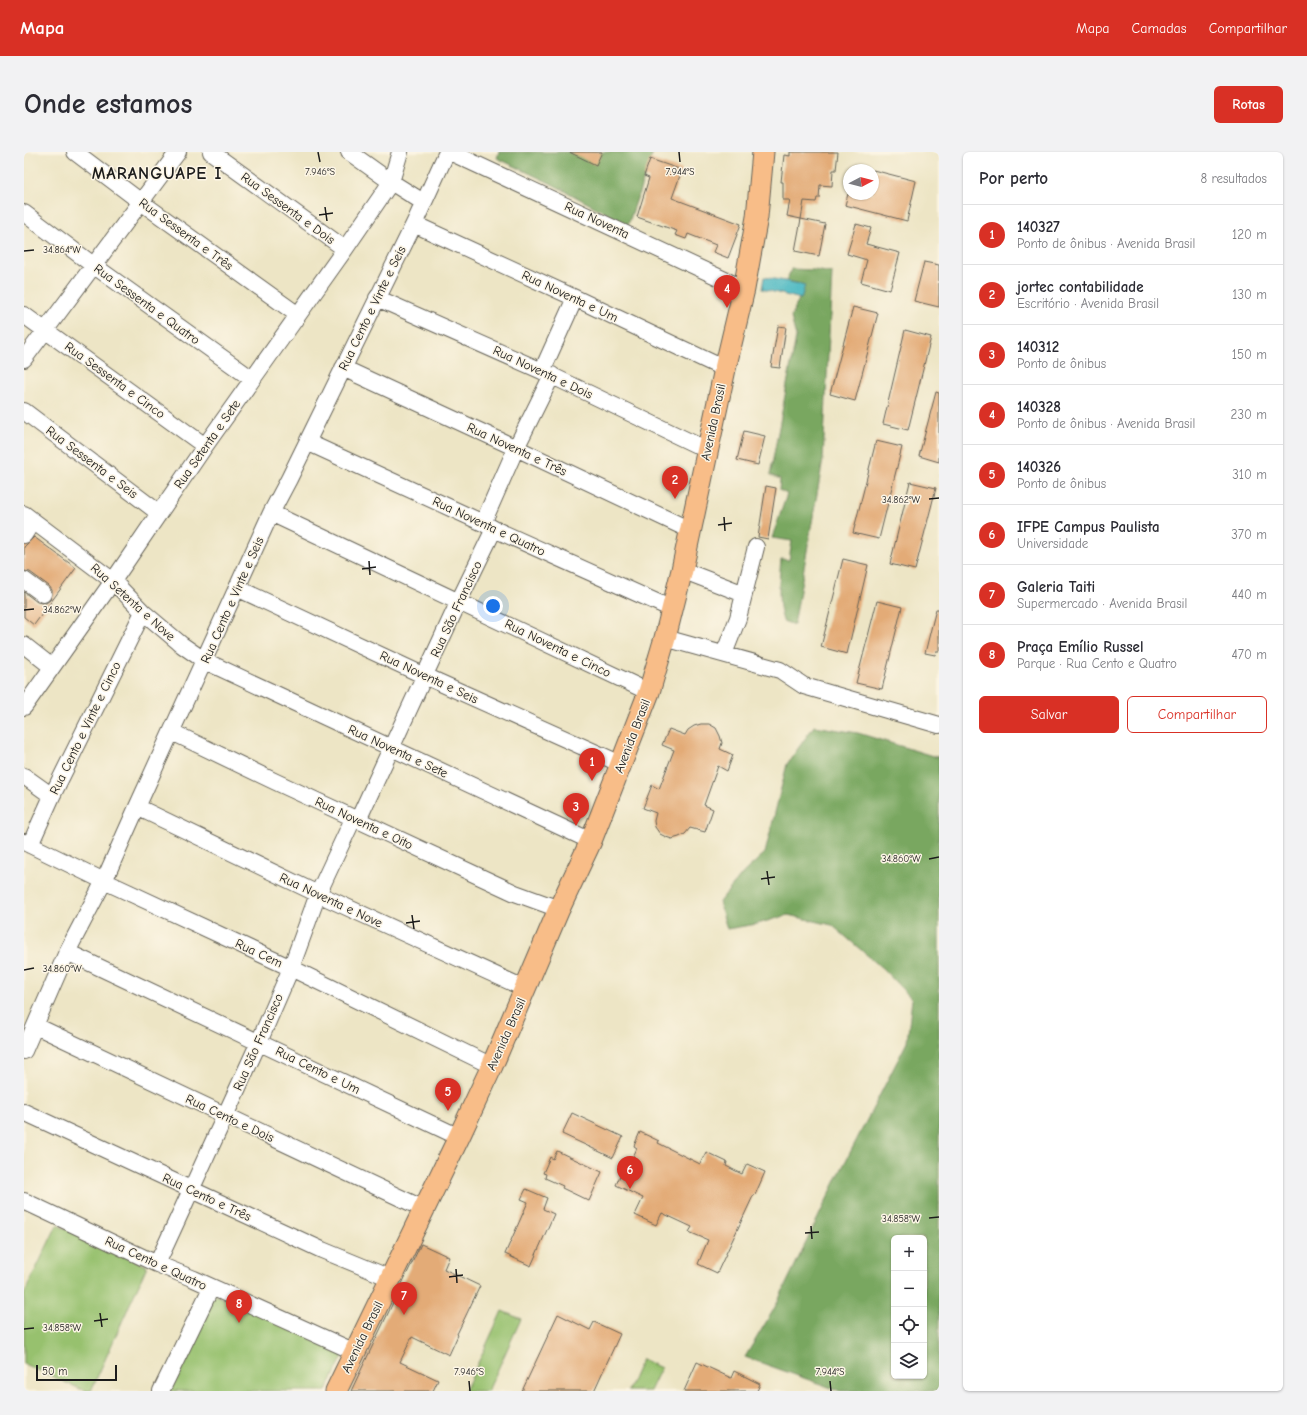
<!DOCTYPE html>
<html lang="pt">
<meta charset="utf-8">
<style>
body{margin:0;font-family:"Comic Neue",sans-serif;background:#f2f2f3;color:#2b2b33}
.controls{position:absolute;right:12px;bottom:12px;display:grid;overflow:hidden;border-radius:6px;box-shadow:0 1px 3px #0004}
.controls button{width:36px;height:36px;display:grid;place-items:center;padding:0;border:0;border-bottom:1px solid #e1e1e2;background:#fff;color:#2b2b33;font:20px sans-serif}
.compass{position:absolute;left:819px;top:12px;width:36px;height:36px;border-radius:50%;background:#fff;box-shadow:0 1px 3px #0004;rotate:83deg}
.scale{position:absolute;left:12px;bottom:10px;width:81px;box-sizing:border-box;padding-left:4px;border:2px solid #1c1c1c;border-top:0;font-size:11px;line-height:14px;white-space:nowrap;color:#1c1c1c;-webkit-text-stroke:3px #fcf5e5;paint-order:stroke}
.you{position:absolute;left:469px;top:454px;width:14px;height:14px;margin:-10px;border:3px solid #fff;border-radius:50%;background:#1a73e8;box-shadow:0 0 0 6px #1a73e833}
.badge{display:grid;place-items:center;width:26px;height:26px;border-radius:50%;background:#d93025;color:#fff;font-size:13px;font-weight:700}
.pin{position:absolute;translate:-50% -33px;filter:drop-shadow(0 1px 2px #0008)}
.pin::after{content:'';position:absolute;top:21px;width:14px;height:12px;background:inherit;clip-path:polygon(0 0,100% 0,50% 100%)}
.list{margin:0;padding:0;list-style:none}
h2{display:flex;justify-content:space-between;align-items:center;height:52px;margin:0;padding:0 16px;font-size:17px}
h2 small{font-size:13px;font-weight:400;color:#7c7c81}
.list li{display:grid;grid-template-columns:26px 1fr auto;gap:12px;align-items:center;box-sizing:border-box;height:60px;padding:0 16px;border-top:1px solid #e1e1e2}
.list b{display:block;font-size:15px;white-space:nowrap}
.list p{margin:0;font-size:13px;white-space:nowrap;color:#7c7c81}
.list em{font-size:13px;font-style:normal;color:#7c7c81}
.actions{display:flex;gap:8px;padding:12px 16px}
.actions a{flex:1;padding:9px 0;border:1px solid #d93025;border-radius:6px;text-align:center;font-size:14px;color:#d93025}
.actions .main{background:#d93025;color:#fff}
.icon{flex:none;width:22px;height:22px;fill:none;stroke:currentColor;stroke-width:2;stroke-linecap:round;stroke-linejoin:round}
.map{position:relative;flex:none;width:915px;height:1239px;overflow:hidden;border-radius:6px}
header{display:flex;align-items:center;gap:24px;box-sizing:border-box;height:56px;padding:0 20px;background:#d93025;color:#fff}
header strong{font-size:19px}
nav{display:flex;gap:22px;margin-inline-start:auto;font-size:14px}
.intro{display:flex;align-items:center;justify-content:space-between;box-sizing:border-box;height:96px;padding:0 24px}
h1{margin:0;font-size:28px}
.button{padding:10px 18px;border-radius:6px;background:#d93025;color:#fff;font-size:14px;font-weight:700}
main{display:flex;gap:24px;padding:0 24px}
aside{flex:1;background:#fff;border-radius:6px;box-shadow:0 1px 3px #0004}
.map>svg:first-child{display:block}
.green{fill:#97c16e;stroke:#5a6e45}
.forest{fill:#79a761;stroke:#4a623e;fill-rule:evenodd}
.water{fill:#49b8c2;stroke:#326a6f}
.building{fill:#e3ab77}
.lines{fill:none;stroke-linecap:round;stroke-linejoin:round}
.minor-casing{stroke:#656257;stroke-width:18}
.major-casing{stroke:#656257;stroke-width:23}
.minor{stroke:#fff;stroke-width:16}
.major{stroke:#f8bd88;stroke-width:21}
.ticks{fill:none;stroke:#1c1c1c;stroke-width:1.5}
.labels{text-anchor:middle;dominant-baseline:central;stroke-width:3;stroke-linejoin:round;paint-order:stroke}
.street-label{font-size:13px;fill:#1c1c1c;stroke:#fcf5e5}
.district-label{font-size:17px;font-weight:bold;letter-spacing:1px;fill:#1c1c1c;stroke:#fcf5e5}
.ticks-label{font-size:10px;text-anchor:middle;fill:#1c1c1c;stroke:#fcf5e5;stroke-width:3;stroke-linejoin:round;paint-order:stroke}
</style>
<header>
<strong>Mapa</strong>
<nav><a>Mapa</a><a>Camadas</a><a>Compartilhar</a></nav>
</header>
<div class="intro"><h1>Onde estamos</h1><a class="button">Rotas</a></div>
<main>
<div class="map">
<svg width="915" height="1239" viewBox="0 0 915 1239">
<rect width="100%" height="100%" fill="#fcf5e5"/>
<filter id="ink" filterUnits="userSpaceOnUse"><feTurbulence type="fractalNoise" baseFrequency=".025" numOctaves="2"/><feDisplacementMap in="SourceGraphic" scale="8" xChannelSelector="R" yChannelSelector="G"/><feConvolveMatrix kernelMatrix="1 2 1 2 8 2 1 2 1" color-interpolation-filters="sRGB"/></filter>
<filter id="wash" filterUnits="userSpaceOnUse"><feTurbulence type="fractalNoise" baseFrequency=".012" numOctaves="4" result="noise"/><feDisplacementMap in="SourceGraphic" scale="16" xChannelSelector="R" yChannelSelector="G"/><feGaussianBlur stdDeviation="0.9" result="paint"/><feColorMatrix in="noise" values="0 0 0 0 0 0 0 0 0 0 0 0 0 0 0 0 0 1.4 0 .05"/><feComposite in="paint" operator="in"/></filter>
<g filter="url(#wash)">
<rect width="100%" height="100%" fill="#ede5c5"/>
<path class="green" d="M33,1073l90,41 -56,125h-6l-61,-27v-70z
M189,1142l132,58 -19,39h-161z
M478,1159l19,8 -33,72h-23z
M618,1207l19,9 -11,23h-22z"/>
<path class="forest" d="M475,0h154l-25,73 -78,-42 -53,-25z
M767,117l23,1 18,3 -9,187 -29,165 -11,-4c-6,-19 -4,-42 -2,-62l8,1 3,-19 -20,-3 15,-44 -8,-4 1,-11 -10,-4 26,-138 -5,-20 14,-32 -18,-4z
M790,574l44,7 78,24 3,-1v635h-99l-95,-34 29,-48 64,-133 69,-134 5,-43 -30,-31 -50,-43 -44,-10 -31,9 -30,5 -8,-27 25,-30 21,-19 22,-89zM870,1086h30v138h-30z"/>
<path class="water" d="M740,125l41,8 -4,14 -39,-10z"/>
<g id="blocks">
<path class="building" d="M545,0h33l-6,13z
M766,0h48l-2,18h-3l-1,16 -12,-1 -1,13h-2l-1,4 -12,-1 -3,18 -14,-3 3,-16h-7v-18h-2l3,-27 6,1z
M626,7l32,11 -10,28 69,26 -13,34 -15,-6 3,-7 -28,-11 -2,5 -11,-4 2,-4 -40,-14 12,-39 -5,-2z
M849,18l43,11 -9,40 -62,-16 3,-11h25z
M777,67l24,5 -6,32 -24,-5z
M832,72l15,4 -5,16 34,9 -10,37 -29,-8 6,-22 -20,-6z
M900,110l15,3v42l-25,-6z
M829,155l25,6 -23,88 -25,-7z
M754,174l8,1 -6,41 -9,-1z
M881,178l26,7 -23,93 -25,-6z
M912,240l3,1v69l-20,-6z
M720,279l21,5 -7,29 -21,-5z
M852,289l26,6 -23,92 -26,-6z
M886,330l26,6 -21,82 -25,-6z
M742,334l10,2 -8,51 -10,-2z
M10,385l42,31 -42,57 -10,-8v-25l13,10 5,1h4l4,-3 2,-5v-5l-3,-4 -19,-14 -6,-1v-24z
M819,407l25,6 -21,89 -26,-7z
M853,449l25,6 -20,82 -26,-6z
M912,457h3v42h-3l-1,4 -10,-2z
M677,572h8l7,4 4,8 2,7 -2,6 13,6 -6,16 -9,-5 -14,39 9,4 -8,23 -15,-4 -5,6 -6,3 -7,2 -6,-2 -6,-3 -5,-7 -1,-6 2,-8 -13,-5 9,-23 7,4 15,-39 -12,-5 7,-16 16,6 3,-5 6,-4z
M548,961l51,24 -10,21 -51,-24z
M616,980l19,9 -1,2 42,21 6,-12 21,10 -1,4 16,8 5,-10 18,8 -10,23 -1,-1 -37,79 -19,-9 10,-24 -19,-8 3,-5 -30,-14 -6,12 -21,-10 8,-17 -27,-13 6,-14 4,2 11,-25 -3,-2z
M533,999l45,21 -13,29 -27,-13 1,-2 -18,-8 1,-4 -3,-1 7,-16 3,2z
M502,1037l21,9 -4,11 11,5 -23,52 -26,-12 23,-52 -7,-3z
M397,1092l28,13 -5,12 36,17 -23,48 1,1 -9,20 -37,-18 -12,25 38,18 -5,11h-82z
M534,1162l32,16 4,-8 26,12 -26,57h-72z
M673,1210l34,16 3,-7 26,13 -3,7h-73z"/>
</g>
</g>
<g filter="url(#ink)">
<use href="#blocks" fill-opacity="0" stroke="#656257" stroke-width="1"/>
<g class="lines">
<defs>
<path id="minor" d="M51,0l66,50 157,113
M187,0l134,97
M325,0l42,30 32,20
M426,0l294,137
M0,61l69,52 159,114
M390,72l161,74 150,71
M353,146l165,73 165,79
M0,163l181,131
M0,207l154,-207
M319,216l173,80 174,82
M518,219l33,-73
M0,259l135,102
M283,290l176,81 11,6 178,80
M247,361l378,179
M0,362l89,67 30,31 39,33 23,16 386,180
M459,371l33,-75 36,-73
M0,383l9,-14
M658,418l62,24
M0,428l19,14
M213,436l188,88 196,88
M641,486l115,32 24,16 135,39
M0,493l28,22
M700,502l14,-36 18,-71
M0,555l89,-126 92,-135 140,-197 46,-67 9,-30
M148,580l104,50 239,111 44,16
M0,624l28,20
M113,655l181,87 208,95
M334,668l101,-219 35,-72
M0,690l80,39 187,87 201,98
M6,693l22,-49 91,-184
M43,800l392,185
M12,874l388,183
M0,899l43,-99 37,-71 33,-74 134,-294 18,-34 125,-255 33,-72
M0,960l298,138 68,28
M0,1049l133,63 37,15 161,73
M133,1112l102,-222 32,-74 27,-74 35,-75
M137,1239l50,-103"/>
<path id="major" d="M312,1239l123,-254 33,-71 67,-157 32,-68 58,-149 16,-54 17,-68 43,-201 19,-80 13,-72 6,-65"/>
</defs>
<use href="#minor" class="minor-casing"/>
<use href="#major" class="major-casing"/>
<use href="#minor" class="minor"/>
<use href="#major" class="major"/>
</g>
</g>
<path class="ticks" d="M294,0l2,10M655,0l1,10M301,55l2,14M295,63l14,-2M0,99l10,-1M905,347l10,-1M700,365l1,14M694,373l14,-2M345,409l1,14M338,417l14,-2M0,458l10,-1M905,707l10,-2M743,719l2,14M737,727l14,-2M388,763l2,14M382,771l14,-2M0,818l10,-2M905,1066l10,-1M787,1074l1,13M781,1081l14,-1M432,1117l1,14M425,1125l14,-2M76,1161l2,14M70,1169l14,-2M0,1177l10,-1M445,1229l1,10M806,1229l1,10"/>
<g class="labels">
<g class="street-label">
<text transform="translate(264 56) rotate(36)">Rua Sessenta e Dois</text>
<text transform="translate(573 68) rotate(25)">Rua Noventa</text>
<text transform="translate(162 82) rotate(36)">Rua Sessenta e Três</text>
<text transform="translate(546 144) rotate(25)">Rua Noventa e Um</text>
<text transform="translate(123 152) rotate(36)">Rua Sessenta e Quatro</text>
<text transform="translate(348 156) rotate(-64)">Rua Cento e Vinte e Seis</text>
<text transform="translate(519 220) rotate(25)">Rua Noventa e Dois</text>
<text transform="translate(91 228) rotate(36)">Rua Sessenta e Cinco</text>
<text transform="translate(689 270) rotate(-78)">Avenida Brasil</text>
<text transform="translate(183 292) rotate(-55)">Rua Setenta e Sete</text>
<text transform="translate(493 297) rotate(25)">Rua Noventa e Três</text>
<text transform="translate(68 310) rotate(37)">Rua Sessenta e Seis</text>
<text transform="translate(465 374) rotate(25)">Rua Noventa e Quatro</text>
<text transform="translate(208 448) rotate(-66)">Rua Cento e Vinte e Seis</text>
<text transform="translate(109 450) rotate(42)">Rua Setenta e Nove</text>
<text transform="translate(432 457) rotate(-65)">Rua São Francisco</text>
<text transform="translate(534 496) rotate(26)">Rua Noventa e Cinco</text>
<text transform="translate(405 525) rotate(25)">Rua Noventa e Seis</text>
<text transform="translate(61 576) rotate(-64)">Rua Cento e Vinte e Cinco</text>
<text transform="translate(608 584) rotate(-69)">Avenida Brasil</text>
<text transform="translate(374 599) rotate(25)">Rua Noventa e Sete</text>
<text transform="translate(340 671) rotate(25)">Rua Noventa e Oito</text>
<text transform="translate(307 748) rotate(25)">Rua Noventa e Nove</text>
<text transform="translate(235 801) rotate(25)">Rua Cem</text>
<text transform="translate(482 882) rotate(-66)">Avenida Brasil</text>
<text transform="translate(234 890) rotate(-66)">Rua São Francisco</text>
<text transform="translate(294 918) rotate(26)">Rua Cento e Um</text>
<text transform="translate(206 966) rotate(25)">Rua Cento e Dois</text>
<text transform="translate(183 1045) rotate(25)">Rua Cento e Três</text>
<text transform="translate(132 1111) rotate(25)">Rua Cento e Quatro</text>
<text transform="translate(338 1185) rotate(-64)">Avenida Brasil</text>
</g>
<g class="district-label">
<text x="133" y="21">MARANGUAPE I</text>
</g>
</g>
<g class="ticks-label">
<text x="296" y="23">7.946°S</text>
<text x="656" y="23">7.944°S</text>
<text x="38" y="101">34.864°W</text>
<text x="877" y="351">34.862°W</text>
<text x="38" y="461">34.862°W</text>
<text x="877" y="710">34.860°W</text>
<text x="38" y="820">34.860°W</text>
<text x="877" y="1070">34.858°W</text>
<text x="38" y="1179">34.858°W</text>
<text x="445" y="1223">7.946°S</text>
<text x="806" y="1223">7.944°S</text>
</g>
</svg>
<div class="controls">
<button>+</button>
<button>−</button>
<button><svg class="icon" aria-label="locate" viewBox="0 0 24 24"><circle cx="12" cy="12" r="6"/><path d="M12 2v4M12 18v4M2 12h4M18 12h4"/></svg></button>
<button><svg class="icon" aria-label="layers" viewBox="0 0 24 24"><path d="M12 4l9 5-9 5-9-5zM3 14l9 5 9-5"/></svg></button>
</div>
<svg class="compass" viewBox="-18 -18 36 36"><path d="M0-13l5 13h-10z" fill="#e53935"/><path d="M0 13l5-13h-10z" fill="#7c7c81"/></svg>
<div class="scale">50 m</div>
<div class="you"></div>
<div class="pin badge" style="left:568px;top:629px">1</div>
<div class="pin badge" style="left:651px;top:347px">2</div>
<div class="pin badge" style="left:552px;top:674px">3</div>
<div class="pin badge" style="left:703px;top:156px">4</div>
<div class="pin badge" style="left:424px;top:959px">5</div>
<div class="pin badge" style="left:606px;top:1037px">6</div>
<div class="pin badge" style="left:380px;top:1163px">7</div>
<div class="pin badge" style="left:215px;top:1171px">8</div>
</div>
<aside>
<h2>Por perto<small>8 resultados</small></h2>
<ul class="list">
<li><span class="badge">1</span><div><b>140327</b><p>Ponto de ônibus · Avenida Brasil</p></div><em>120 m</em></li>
<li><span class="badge">2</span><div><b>jortec contabilidade</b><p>Escritório · Avenida Brasil</p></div><em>130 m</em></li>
<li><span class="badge">3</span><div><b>140312</b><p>Ponto de ônibus</p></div><em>150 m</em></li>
<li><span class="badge">4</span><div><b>140328</b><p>Ponto de ônibus · Avenida Brasil</p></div><em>230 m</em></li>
<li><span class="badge">5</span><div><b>140326</b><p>Ponto de ônibus</p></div><em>310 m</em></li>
<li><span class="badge">6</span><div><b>IFPE Campus Paulista</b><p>Universidade</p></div><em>370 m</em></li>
<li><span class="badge">7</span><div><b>Galeria Taiti</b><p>Supermercado · Avenida Brasil</p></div><em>440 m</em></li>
<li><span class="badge">8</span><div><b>Praça Emílio Russel</b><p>Parque · Rua Cento e Quatro</p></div><em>470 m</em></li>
</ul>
<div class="actions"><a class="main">Salvar</a><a>Compartilhar</a></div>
</aside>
</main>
